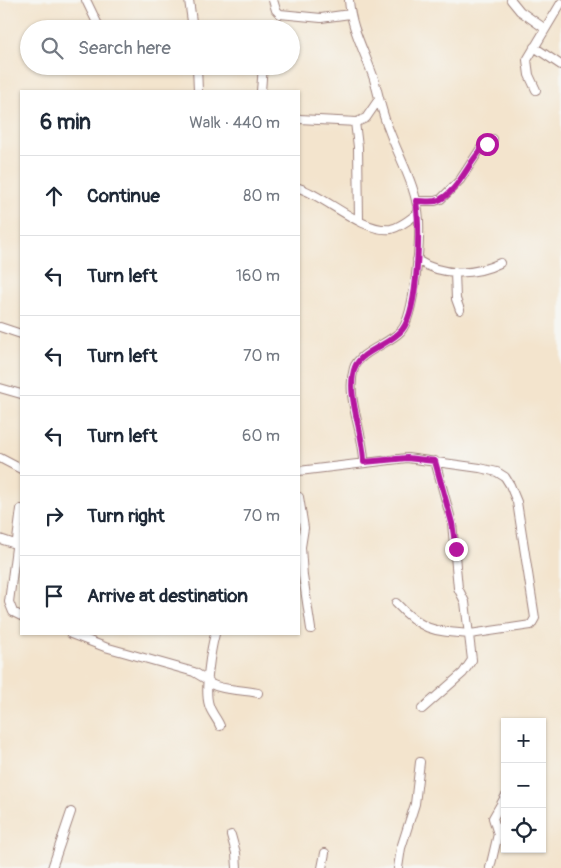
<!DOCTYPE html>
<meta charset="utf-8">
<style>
body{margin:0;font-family:Pangolin,sans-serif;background:#f6f6f7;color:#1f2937}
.controls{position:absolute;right:15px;bottom:15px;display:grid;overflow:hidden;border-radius:0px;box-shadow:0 1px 4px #0004}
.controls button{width:45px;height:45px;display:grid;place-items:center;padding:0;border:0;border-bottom:1px solid #e0e1e3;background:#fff;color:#1f2937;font:25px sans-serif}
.stop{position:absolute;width:15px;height:15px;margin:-11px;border:4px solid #b5179e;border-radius:50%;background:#fff}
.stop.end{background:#b5179e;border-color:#fff;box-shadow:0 1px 5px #0008}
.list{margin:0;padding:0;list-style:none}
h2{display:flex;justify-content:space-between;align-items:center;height:65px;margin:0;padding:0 20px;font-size:21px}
h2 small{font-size:16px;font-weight:400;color:#747a83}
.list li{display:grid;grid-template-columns:32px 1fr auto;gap:15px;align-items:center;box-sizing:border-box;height:80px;padding:0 20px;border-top:1px solid #e0e1e3}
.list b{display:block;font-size:19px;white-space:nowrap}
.list em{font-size:16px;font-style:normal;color:#747a83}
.icon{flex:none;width:28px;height:28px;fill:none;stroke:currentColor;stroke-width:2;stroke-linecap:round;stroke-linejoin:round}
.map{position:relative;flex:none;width:561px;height:868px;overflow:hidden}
.search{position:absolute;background:#fff;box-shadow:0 1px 4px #0004;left:20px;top:20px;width:280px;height:55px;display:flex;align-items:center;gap:12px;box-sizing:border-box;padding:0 18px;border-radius:28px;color:#747a83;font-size:19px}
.panel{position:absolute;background:#fff;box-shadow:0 1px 4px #0004;left:20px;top:90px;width:280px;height:545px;border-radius:0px}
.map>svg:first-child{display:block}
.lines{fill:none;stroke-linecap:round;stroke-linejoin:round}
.minor-casing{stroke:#9e827c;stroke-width:10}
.minor{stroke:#fff;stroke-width:8}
.route{stroke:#b5179e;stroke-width:6}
</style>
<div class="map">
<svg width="561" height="868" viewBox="0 0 561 868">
<rect width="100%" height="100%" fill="#f6f6f2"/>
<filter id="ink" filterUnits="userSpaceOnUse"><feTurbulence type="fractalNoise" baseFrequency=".02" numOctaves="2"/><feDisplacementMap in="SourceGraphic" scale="10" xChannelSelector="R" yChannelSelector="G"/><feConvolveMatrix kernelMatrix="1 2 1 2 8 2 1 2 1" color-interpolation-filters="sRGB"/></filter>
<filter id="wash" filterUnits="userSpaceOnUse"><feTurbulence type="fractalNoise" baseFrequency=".0096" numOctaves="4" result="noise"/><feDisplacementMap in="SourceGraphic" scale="20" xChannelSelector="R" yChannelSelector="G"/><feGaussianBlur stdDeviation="1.12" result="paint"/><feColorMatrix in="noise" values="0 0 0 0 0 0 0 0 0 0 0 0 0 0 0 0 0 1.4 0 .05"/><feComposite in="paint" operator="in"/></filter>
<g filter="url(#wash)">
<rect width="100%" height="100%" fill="#f3e4cd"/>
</g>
<g filter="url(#ink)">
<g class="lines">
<defs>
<path id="minor" d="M86,0l14,29
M189,0l4,29
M273,0l3,10 4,4 41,4 29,-4
M349,0c2,29 16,52 25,79 5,17 8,35 15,51 11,30 28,57 30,90 1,22 -4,95 -18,111 -12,13 -42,21 -47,37 -9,30 10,64 10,94
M511,0l9,11 24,17
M534,47l27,18
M197,66l1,25
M536,90l-7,-15 -2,-15 34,-57
M261,91l2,-25
M299,119l58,3 9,-4 13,-19
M355,122l3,25 1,73
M299,188c26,8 64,45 92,41 10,-2 19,-10 27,-16
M416,201h19l6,-2 19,-19 21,-32 12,-9
M417,260c25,16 57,16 83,3
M455,272l1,27 4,11
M0,327l21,7
M0,388l21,6
M0,458l21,11
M299,471l108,-13 73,10 17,4 8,5 5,8 7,17 18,116 -4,7 -61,9
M299,497l5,31 -3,19 2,29 8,53
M21,509l-12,93 4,10 8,4
M0,539l21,7
M396,603c26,28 37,28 74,31
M71,634l34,13 89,25 15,9
M215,634c-4,15 -11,57 -6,71 2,8 8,13 11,21
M209,683c14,8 33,6 49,10
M422,709l41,-36 9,-13 -7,-58 -7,-14 -6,-65 -17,-62
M231,835l5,18 1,15
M52,868l19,-56
M322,868l3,-15
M398,868l3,-20 14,-44 5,-42
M490,868l8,-34 -5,-16 12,-21"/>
</defs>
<use href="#minor" class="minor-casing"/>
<use href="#minor" class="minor"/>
</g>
</g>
<g class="lines" filter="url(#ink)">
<path class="route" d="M456,549l-4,-26 -17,-62 -28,-3 -43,4c0,-29 -19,-68 -9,-95 6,-16 36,-23 47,-37 17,-21 18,-102 14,-129 7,0 14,1 20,0 22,-6 34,-44 51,-57"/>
</g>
</svg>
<div class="controls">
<button>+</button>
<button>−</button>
<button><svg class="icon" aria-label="locate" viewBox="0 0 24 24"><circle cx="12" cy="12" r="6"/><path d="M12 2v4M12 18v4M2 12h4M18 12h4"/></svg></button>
</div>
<div class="stop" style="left:487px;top:144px"></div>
<div class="stop end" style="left:456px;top:549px"></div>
<div class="search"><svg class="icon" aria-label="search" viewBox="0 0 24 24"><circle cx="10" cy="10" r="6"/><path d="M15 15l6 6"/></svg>Search here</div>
<section class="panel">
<h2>6 min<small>Walk · 440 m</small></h2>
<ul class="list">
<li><svg class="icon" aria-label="ahead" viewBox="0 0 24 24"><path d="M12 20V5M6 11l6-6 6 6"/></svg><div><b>Continue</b></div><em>80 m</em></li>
<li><svg class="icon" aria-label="left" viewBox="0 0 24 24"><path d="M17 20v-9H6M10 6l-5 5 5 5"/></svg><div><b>Turn left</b></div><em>160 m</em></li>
<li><svg class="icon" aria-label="left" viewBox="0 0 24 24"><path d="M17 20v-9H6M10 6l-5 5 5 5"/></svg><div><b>Turn left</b></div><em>70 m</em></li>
<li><svg class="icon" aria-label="left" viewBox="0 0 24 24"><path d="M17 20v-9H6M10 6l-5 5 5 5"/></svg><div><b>Turn left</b></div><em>60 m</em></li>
<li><svg class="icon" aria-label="right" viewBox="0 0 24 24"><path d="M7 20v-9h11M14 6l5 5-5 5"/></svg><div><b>Turn right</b></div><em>70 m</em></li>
<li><svg class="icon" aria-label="arrive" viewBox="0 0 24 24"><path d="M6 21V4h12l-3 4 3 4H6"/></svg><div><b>Arrive at destination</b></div></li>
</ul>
</section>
</div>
